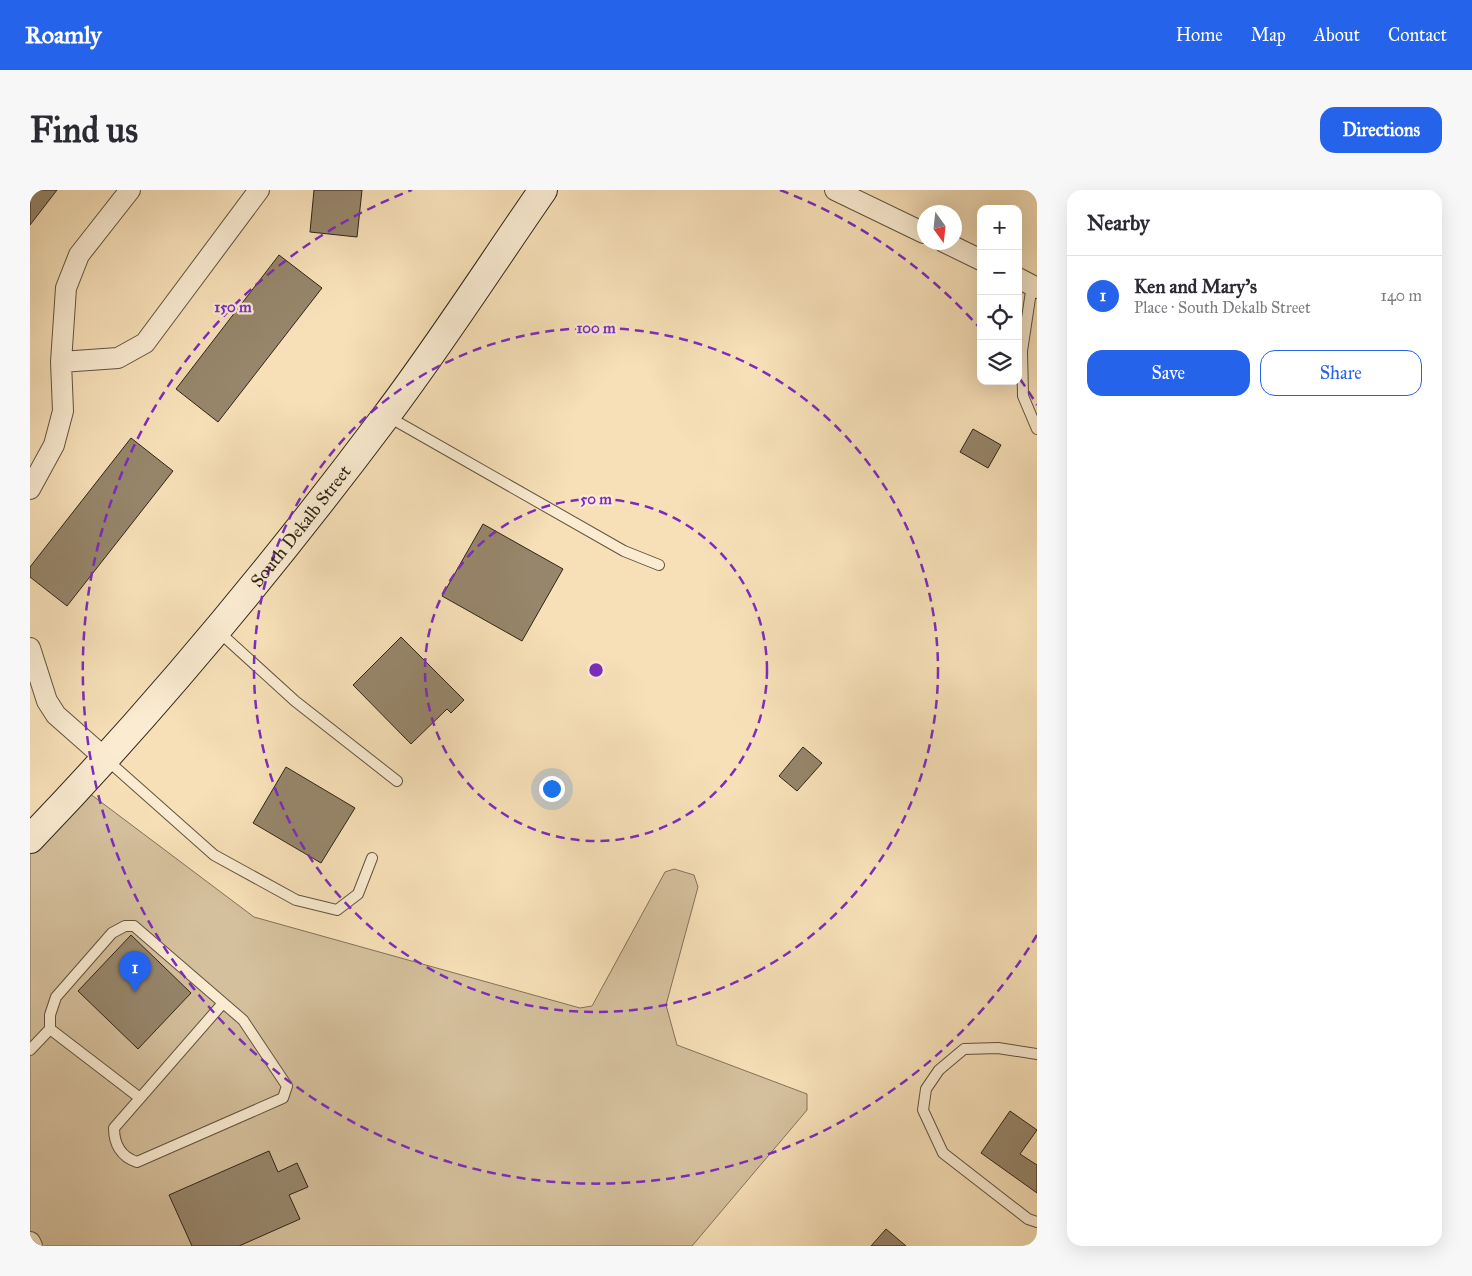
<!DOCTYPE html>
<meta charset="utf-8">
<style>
body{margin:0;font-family:"IM FELL Great Primer",serif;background:#f7f7f7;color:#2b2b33}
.controls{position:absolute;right:15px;top:15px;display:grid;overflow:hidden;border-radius:10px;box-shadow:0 5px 20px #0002}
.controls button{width:45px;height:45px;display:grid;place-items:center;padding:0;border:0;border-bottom:1px solid #e1e1e2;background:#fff;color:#2b2b33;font:25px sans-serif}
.compass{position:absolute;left:887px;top:15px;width:45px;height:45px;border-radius:50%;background:#fff;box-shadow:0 5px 20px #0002;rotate:165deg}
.you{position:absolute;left:521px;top:598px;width:18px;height:18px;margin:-12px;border:4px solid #fff;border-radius:50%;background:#1a73e8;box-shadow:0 0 0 8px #1a73e833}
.badge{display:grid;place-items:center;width:32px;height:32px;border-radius:50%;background:#2563eb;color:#fff;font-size:16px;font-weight:700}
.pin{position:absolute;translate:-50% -41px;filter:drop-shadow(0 1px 2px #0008)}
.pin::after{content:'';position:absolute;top:26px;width:18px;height:15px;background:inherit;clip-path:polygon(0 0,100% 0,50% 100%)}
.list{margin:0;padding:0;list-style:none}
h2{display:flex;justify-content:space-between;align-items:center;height:65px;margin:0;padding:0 20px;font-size:21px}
h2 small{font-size:16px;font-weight:400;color:#7c7c81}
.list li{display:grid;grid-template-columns:32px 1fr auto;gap:15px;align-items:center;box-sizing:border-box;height:80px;padding:0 20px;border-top:1px solid #e1e1e2}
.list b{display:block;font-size:19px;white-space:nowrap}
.list p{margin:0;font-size:16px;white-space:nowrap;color:#7c7c81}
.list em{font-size:16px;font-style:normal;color:#7c7c81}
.actions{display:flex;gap:10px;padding:15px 20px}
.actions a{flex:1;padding:11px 0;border:1px solid #2563eb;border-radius:15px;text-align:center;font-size:18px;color:#2563eb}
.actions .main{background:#2563eb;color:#fff}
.icon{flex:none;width:28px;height:28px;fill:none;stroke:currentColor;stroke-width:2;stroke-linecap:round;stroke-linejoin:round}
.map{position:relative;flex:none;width:1007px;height:1056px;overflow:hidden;border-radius:15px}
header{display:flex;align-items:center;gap:30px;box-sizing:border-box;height:70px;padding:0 25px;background:#2563eb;color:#fff}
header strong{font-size:24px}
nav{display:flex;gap:28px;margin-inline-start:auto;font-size:18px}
.intro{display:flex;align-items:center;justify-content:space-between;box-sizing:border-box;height:120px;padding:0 30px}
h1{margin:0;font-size:35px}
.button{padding:12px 22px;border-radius:15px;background:#2563eb;color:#fff;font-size:18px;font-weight:700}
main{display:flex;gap:30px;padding:0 30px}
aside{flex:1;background:#fff;border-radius:15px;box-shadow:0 5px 20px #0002}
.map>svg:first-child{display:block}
.green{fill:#d5c09d;stroke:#82725a}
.building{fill:#97866b;stroke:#2f2417}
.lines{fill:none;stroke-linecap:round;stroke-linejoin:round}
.lane-casing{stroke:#61533f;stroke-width:12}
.street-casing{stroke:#61533f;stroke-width:22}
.secondary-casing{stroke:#2f2417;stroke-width:30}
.lane{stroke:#faebd1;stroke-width:10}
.street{stroke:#faebd1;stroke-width:20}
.secondary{stroke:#faebd1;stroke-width:28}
.ring{fill:none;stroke:#7b2cbf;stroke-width:2.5;stroke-dasharray:9 6}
.labels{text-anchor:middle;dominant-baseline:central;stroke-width:4.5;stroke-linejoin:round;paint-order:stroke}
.street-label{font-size:18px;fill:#2f2417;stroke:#faebd1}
.centre{fill:#7b2cbf;stroke:#faebd1;stroke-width:2.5}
.ring-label{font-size:15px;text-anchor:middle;font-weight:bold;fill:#7b2cbf;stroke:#faebd1;stroke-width:4.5;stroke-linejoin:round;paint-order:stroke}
</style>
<header>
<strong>Roamly</strong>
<nav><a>Home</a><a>Map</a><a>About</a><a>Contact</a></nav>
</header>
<div class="intro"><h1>Find us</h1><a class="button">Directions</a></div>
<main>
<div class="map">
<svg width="1007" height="1056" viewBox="0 0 1007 1056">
<rect width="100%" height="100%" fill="#f7e0b8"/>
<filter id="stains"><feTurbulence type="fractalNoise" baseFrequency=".004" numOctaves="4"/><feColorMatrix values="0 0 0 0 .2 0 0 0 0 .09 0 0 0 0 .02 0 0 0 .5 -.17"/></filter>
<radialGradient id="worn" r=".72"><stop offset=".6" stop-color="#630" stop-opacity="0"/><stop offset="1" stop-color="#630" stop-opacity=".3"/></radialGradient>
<path class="green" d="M51,597l173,130 326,91 12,-2 73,-134 9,-3 20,6 4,12 -32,118 11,40 130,49v16l-115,136h-662v-407z"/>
<path class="building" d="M0,0h27l-27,35z
M284,0h48l-5,47 -47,-5z
M249,65l43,33 -104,134 -42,-33z
M943,239l28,16 -13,23 -28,-16z
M101,248l42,33 -106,135 -37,-29v-10z
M453,334l80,45 -41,72 -80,-45z
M371,447l63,63 -13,13 -4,-4 -36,35 -58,-59z
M773,557l19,16 -25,28 -18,-15z
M256,577l69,41 -34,55 -68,-40z
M101,745l60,58 -53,56 -60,-58z
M980,921l27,19 -17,24 17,11v28l-56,-40z
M239,961l9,21 19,-9 11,24 -19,8 11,24 -61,27h-47l-23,-51z
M856,1039l20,17h-35z"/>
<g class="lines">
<defs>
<path id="lane" d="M1002,95l-10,66 1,45 14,33
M357,226l237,135 35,14
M188,441l77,70 102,80
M77,570l107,95 82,45 41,10 21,-16 14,-36
M20,839l90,69
M0,860l20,-21v-14l6,-18 56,-64 13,-7h9l109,94 44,66 -4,12 -146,64c-16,-5 -23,-18 -23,-34l109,-125
M1007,864l-39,-6 -34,1 -25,21 -13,19 -3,21 20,43 85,66 9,3"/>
<path id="street" d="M805,0l89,43
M914,52l37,18
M988,88l19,10
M31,172l57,-4 27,-15 114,-153
M0,299l24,-44 9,-34 -2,-49 5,-74 13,-33 51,-65
M0,458l17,53 9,14 51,45
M0,1052l2,4"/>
<g id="secondary">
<path id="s1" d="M0,649c128,-133 245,-275 356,-423 55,-73 105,-151 157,-226"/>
</g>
</defs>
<use href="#lane" class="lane-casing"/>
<use href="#street" class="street-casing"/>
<use href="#secondary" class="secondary-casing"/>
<use href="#lane" class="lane"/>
<use href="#street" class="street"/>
<use href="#secondary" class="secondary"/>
</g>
<g class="ring">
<circle cx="566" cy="480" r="171"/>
<circle cx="566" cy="480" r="342"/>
<path d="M1007 745A514 514 0 1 1 382 0M750 0A514 514 0 0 1 948 136M990 189A514 514 0 0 1 1007 215"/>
</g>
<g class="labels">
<g class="street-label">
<text stroke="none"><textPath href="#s1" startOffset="414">South Dekalb Street</textPath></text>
</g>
</g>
<circle cx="566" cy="480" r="8" class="centre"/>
<g class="ring-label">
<text x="203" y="122">150 m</text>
<text x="566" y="143">100 m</text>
<text x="566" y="314">50 m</text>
</g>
<rect width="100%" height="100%" filter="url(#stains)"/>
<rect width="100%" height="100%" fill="url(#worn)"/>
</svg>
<div class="controls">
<button>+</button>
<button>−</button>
<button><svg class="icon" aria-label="locate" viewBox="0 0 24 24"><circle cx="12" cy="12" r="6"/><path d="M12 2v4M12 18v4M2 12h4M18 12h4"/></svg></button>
<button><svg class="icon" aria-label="layers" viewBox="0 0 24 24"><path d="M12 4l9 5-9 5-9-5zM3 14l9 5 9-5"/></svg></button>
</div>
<svg class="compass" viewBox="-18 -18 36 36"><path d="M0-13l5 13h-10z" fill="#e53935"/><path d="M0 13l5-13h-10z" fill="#7c7c81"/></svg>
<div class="you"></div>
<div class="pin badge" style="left:105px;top:802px">1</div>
</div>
<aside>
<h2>Nearby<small></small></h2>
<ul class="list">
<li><span class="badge">1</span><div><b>Ken and Mary's</b><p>Place · South Dekalb Street</p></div><em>140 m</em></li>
</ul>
<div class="actions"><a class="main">Save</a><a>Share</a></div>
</aside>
</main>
